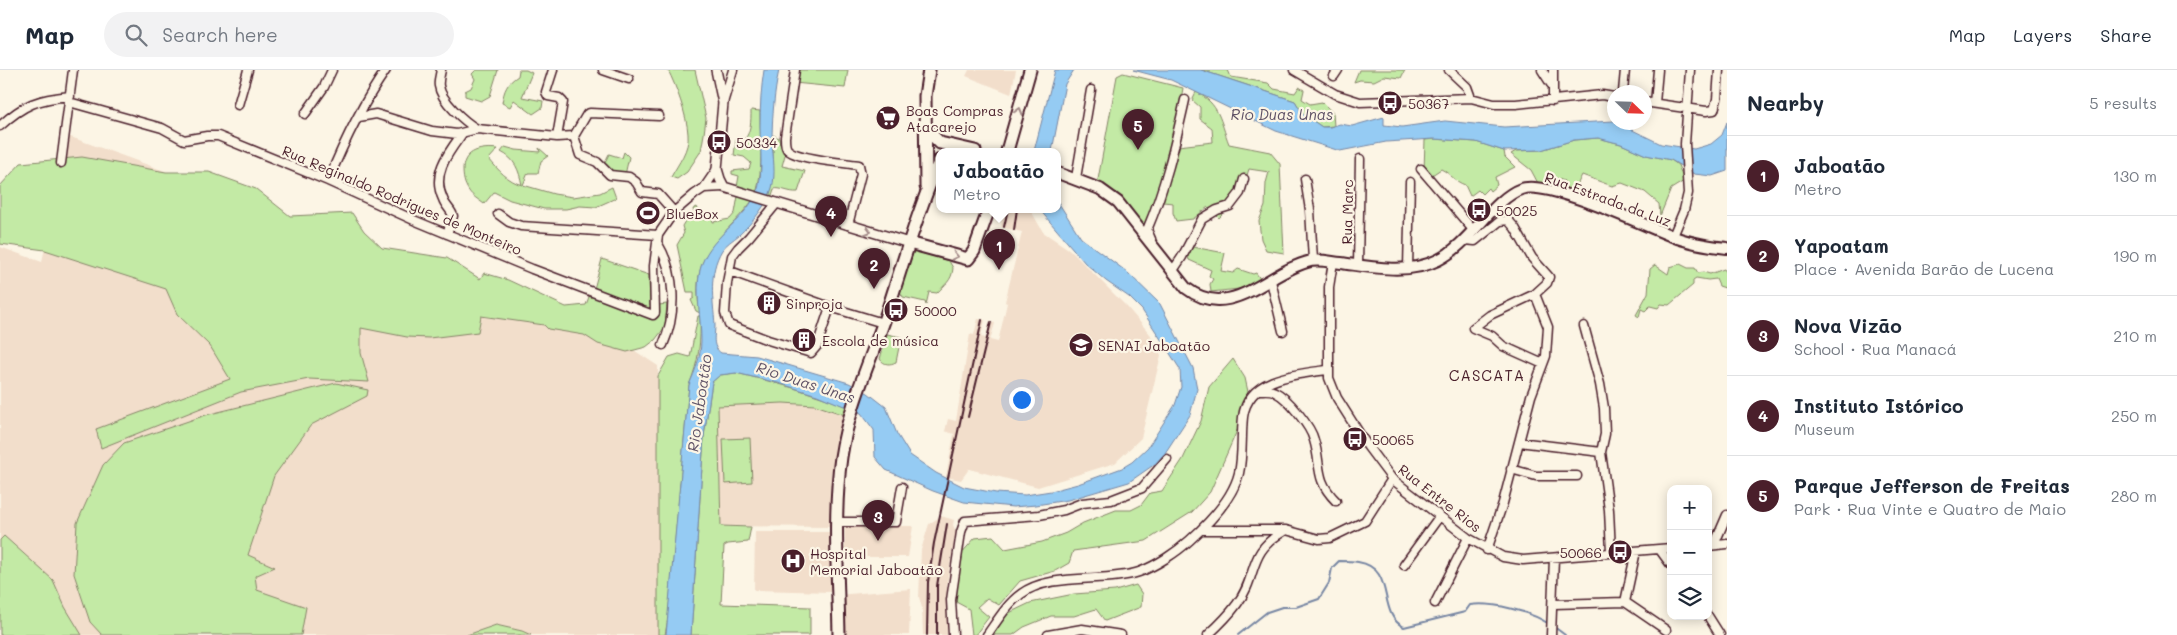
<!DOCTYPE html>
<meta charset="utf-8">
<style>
body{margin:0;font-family:Mali,sans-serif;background:#f2f2f3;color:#1f2937}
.controls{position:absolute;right:15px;bottom:15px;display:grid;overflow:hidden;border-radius:10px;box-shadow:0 2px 12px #0003}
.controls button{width:45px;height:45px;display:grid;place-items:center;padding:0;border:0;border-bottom:1px solid #e0e1e3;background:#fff;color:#1f2937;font:25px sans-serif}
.compass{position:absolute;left:1607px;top:15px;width:45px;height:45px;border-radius:50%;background:#fff;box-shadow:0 2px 12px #0003;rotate:113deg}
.you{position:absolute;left:1021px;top:329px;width:18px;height:18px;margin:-12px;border:4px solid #fff;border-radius:50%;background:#1a73e8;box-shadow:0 0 0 8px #1a73e833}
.badge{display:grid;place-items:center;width:32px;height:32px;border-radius:50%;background:#4a1f2b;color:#fff;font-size:16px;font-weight:700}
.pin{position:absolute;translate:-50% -41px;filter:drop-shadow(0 1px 2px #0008)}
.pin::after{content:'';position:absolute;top:26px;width:18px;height:15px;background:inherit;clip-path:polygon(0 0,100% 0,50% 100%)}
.popup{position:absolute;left:936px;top:78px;width:125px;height:65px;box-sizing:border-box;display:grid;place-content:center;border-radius:10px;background:#fff;filter:drop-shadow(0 1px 4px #0005);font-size:16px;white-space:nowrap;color:#747a83}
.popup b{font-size:19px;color:#1f2937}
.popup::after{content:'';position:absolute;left:50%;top:100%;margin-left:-10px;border:10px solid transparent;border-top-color:#fff}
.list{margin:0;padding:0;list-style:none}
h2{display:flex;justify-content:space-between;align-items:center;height:65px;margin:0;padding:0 20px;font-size:21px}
h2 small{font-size:16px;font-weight:400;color:#747a83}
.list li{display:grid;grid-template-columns:32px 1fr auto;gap:15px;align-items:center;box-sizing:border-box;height:80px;padding:0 20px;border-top:1px solid #e0e1e3}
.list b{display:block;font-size:19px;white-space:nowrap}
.list p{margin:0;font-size:16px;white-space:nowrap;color:#747a83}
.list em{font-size:16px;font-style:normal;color:#747a83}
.icon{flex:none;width:28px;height:28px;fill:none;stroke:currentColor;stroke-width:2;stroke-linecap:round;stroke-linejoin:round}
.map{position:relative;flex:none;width:1727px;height:565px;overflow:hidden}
header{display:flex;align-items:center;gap:30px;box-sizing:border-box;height:70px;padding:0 25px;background:#fff;border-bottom:1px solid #e0e1e3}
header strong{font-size:24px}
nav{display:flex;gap:28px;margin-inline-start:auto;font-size:18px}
.search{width:350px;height:45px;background:#f2f2f3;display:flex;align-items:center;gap:12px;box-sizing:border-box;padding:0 18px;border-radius:28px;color:#747a83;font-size:19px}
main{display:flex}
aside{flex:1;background:#fff}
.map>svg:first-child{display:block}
.built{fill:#f2decb}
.green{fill:#c3eaa5;stroke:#868468}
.water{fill:#95cbf3;stroke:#7786a3}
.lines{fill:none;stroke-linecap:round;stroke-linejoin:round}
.stream{stroke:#7786a3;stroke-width:2}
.minor-casing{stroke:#4a1f2b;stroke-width:11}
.tertiary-casing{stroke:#4a1f2b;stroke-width:12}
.secondary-casing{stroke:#4a1f2b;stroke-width:14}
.primary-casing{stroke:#4a1f2b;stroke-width:15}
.minor{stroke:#fcf5e5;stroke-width:8}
.tertiary{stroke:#fcf5e5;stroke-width:9}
.secondary{stroke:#fcf5e5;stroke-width:10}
.primary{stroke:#fcf5e5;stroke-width:11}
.rail{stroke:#4a1f2b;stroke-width:2}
.oneway{stroke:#a38a88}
.labels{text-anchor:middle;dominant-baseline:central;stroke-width:4.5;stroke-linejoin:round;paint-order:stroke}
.poi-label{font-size:14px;fill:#4a1f2b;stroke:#fcf5e5;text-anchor:start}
.street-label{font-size:14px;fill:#4a1f2b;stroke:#fcf5e5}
.water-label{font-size:15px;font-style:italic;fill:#605367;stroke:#fcf5e5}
.neighbourhood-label{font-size:15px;letter-spacing:1px;fill:#4a1f2b;stroke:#fcf5e5}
</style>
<header>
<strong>Map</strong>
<div class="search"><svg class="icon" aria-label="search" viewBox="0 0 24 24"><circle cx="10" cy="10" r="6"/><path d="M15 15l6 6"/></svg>Search here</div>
<nav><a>Map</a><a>Layers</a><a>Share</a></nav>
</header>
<main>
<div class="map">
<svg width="1727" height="565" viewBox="0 0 1727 565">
<rect width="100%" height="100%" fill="#fcf5e5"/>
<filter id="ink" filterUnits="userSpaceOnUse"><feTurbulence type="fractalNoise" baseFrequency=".02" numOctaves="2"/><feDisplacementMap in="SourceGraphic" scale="10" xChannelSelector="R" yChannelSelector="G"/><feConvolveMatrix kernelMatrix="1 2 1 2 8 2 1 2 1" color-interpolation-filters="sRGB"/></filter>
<g filter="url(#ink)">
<path class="built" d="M969,0h47l-5,24 -45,-18z
M68,66l196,71 318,109 76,50v269h-127l-9,-4 -26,-6 -30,10h-466v-388l42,15z
M1003,139h27l13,23 27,18 57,57 23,27 11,21 -20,83 -26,25 -77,24 -69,-18 -8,11 -15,-3 8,-43 -9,-3 3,-12 8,2 14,-87 4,1 4,-16 7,1 -4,17 5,1 4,-16 5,1 -5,17 8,2 9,-39 -2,-1 17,-70 -21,-5z
M783,333l32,2 30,10 -14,59 -1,53 -109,-1 -3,-121z
M941,446l13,4 -1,5 3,7 -9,50v53h-24l-1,-27 -3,-11 2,-47 8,-26z
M845,456h68l-5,31h-63z
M755,462h75l1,60 -77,-2z
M911,519l-2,46h-72l-1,-40z"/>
<path class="green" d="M476,0h22l-8,26 -9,5 -16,-5v-5l6,-3 4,-9 -3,-5z
M519,0h7l6,3 -10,24 21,4 -1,7 -9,6 -19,-14 -4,7 -8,-4c2,-13 5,-20 16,-27z
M668,0h27l11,48 -2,16 -3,17 -14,21 -10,7 -6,-2c7,-13 19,-28 17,-43 -1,-19 -12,-48 -20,-64z
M797,0h51l-3,18 -51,-5z
M1201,0h27l3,7 37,6 6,6 21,4 4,-6 5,3 -2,9 8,5 12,-2 11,11 1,13 -12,1 -19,-13 -8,-13z
M1359,0h46l-4,8 -17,-2 -10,5 -14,-1 -6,2z
M1123,3l60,15 -12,70 -27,73 -47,-46 20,-109z
M1196,22c24,12 24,29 33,52l41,8 10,12 4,89 -18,-3 -5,-11 -2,-18 6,-15 1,-23 3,-11 -20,-3 -9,28 -21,21 -11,-11 -15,12 -17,2 -3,-8v-10l-10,-1 15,-56 35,-4 -1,-14 -12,-9v-12l-8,-7z
M751,40l9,1c0,28 4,56 -4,83l-19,-7 2,-11 -7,-2v-3l17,-2 2,-6 -7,-6 -10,-2 2,-15 8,1c7,-10 7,-19 7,-31z
M773,65l6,3 1,6 5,11 -3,11 23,5 -7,21c-9,1 -18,-5 -24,-3l-3,9h-2l4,-18z
M1598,68l23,6 25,11 25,5 7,5 6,16 -13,8 -11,27 -1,-12 -14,-12 -23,-9 -10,3 -30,-11 -8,16 -12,-1 2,-9 -12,-4 -3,9 -9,1 -9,-17 -20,-16 5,-3 25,-1 33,-10z
M1434,69l42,3 28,9 1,6 10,10 -20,10 2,8 -7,6 -2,-3 -6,6 -4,-4 -8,6 -5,-11c-11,-4 -14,-11 -24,-16l-12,8 -5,-6 1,-31z
M505,77l11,3 24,2 -1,-4 9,8 -7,5 -3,12h-10l-5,12 31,9 19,3 27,-4 12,-6 4,11 -20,9 -16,-1 -14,3h-22l-34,-9 -16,-8 -10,12c-5,-4 -12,-8 -15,-13 -5,-7 -6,-14 -6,-22 1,-19 19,-22 35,-20l-9,10c9,11 19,22 33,26 -3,-15 -7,-26 -21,-33z
M624,82l5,5 -4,18 -13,-3 -9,-6 6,-12 13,4z
M82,87l84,15h43l47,17 34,27 62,-3 12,18 18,17 65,10 33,21 4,-6 24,7 58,27 20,-2 4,-11 52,11 -48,-16 8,-30 47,16 1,31 17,-2 -2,23 -10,13 -9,7 -19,5 -29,-8 -14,-9 -36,-6 -4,-4 -63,-9 -3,16 -49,6 -22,-1 -46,-9v25l8,29 -60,-3 -68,13 -140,56 -5,-19 134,-50 -20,-33 -33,-32 -11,-25 -121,-39 -45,-6v-58l21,-23z
M738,126l14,5c-32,42 -63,50 -52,112l-4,-2 -5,-11 3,-2v-6h-7l-10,-47 7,-12 -2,-7 5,-8h3l4,-5 -1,-4 4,-2 7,13 8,-3 1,5 17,-3 5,-6z
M1193,177l32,6 -4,18 12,2 5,-4 15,5 3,-1 5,7 -22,9 -28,3 -1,-8 3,-5 -4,-3 2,-6 -22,-10 -1,-4z
M914,181l35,10 4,7c-1,13 -8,16 -16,25l-8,-1 -3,13 -1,-3 -22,-5 -4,-7z
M1680,194l8,4h7l3,5 5,-1 7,2 14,-5 3,4v19l-2,-4 -6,-2 -3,-7 -8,1 -12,-2 -3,2v5l-24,20 -8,-1 -3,4 -8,-2 -5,5 -4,-2 -2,8 -3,-2 12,-22 2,-24 5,-4 13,9 2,-7z
M698,246h2c1,26 -1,45 -11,69l-21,233 -3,17h-7v-259l11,-19 10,-3 11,3z
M887,264l14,3 -5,25c-6,3 -12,3 -16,-3z
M1233,289l12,19 5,23 -40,91 -18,20 -46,29 -73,10 -4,12 -14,8 -35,10 -21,24 -12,-7 -10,9 12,10 -14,18h-3l-3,-26 -13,-7 4,-47 15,-17 18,-2 12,13 37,-7 24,-9 17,-10 33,-13h15l10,-5 9,-12 12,-2 21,-32 18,-38 8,-34z
M736,303c38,9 75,19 112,34l-3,8 -30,-10 -32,-2 -65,3 3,120 30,1 -3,15 -20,2 -4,2 -3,58 89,3v28h-119l13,-199 8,-54 8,-7z
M336,313l32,7 -1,6 -56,29 -37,51 -26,79 27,12 -20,9 2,14 49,17 -5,28h-199l-12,-13 -16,-48 3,-51 26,-58 21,-22 82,-28z
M750,368l2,44 -27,2 -2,-45z
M4,466l49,44 12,27 17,28h-82v-95z
M1136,515l6,9 -1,13 -36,14 -9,-12 -22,7h-23l-27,11 -11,8h-18l-3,-4 17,-18 21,-10 44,-9 41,-3z
M496,555l26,6 9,4h-64z"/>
<path class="water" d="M764,0h15c-5,24 -7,48 -7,72 1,15 4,32 0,46 -5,17 -20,35 -33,47 -6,5 -13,9 -17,15 -14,23 -9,50 -7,75 0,11 -4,21 6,28l36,3 92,27 19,10 18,14 11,27 13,21 26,18 28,14 32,6 29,2 26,-4 27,-7 44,-16 10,-6 16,-15 27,-42 6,-18 -1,-18 -38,-59 -13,-13 -23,-16 -21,-18 -46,-54h19v-7l23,36 46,34 33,32 33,64 4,21 -7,26 -25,38 -10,11 -26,18 -61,18 -32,5 -23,2 -49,-5 -31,-11 -47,-21 -11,-13 -1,-27 -13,-17 -44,-18 -39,-12 -42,-10 -16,2 -8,7 -8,54 -13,199h-25l23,-250c6,-14 12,-28 12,-44 0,-24 -6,-47 -1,-71 8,-33 42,-46 56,-76 8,-17 4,-48 4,-67 0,-19 1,-39 4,-57z
M1055,0h19l-9,14 -13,67h-18z
M1133,0h68l9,3 85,28 8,13 19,13h8l10,-3 12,2 32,-9v8l18,2 43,-6 59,6 110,-6 47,23 33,5 17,-5 11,-9 5,-13v49l-15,5 -18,-2 -23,-14 -25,-5 -25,-11 -23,-6 -24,2 -33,10 -37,1 -28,-9 -42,-3 -48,3 -46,9 -64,-20 -105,-51z"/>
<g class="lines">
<path class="stream" d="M1553,556l12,9
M1238,565l29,-23 15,-5h14l23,-8 10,-16 3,-15 7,-7c6,0 13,0 19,1 39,6 18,52 46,65l61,-15 5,-7c22,-3 60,6 79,19"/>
<defs>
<path id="minor" d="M441,0c-1,5 -3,11 -2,16 2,15 26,36 38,43
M553,0l-7,22 2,4 11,2 4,4 -6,35
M603,0l26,9
M795,0l-10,67c0,4 0,9 2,12 8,10 58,14 72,16l2,9 -13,51
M1294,0l41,24 25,8 111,-4 23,6h22l86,-9 12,2
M1449,0l18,17 4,11
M1542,0l9,14
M1334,6l4,-6
M1623,22l2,-22
M1553,31v-31
M69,32l93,26 22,12 23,-4h11l110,45 88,40 116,48 121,46 2,-2 -1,-47 4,-31 16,-23 21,-18 9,-6 20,-1
M1644,32l62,9 8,-1 3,-11 2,-29
M723,33l10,-33
M1655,33l3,-33
M238,35l10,-35
M305,44l19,-27 8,-17
M359,47l17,-3 56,17 25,3 20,-5 80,8 17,-1 13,-22 3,-1 69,3
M0,56c24,-22 38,-27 70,-30
M574,66l6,19 17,7 13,13 19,2 7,5 6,10 16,2 16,18
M61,93l12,-93
M1421,99l53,62
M1076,108l15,-88
M1305,109l5,31 3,50
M328,111c16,-39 34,-77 58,-111
M704,118l13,-19
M777,133l-28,34 -11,11 -6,8 -5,27 -2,30 4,12 39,15 43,13 6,-7 13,-39
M498,144l11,8 12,4 137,9
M447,164l6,-18c-2,-7 -8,-10 -10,-17 -12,-25 5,-46 19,-65
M1673,166l11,-26 4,-17 -3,-49 5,-74
M1151,169l-4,-9c18,-42 28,-85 38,-130
M1464,170l11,1 25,-20 8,-1 7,8 17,30 17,19 -2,6 -12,11 13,33 -2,29 -15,40 -28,107 -16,47
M657,172c19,31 20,71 6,103
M1333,192l-4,25v91l8,20 31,49 24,32 76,59 35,19 20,3 148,-12
M1358,195l2,-106
M1408,198l2,-86
M730,201l100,36 53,16
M1172,202l10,-15 20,-38 15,-9 13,-4 10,-13 4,-14
M1271,211l12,50
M1535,224l-45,21 -17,13 19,8 11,10 40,18
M1584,256l16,58 4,24 1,26 -4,18 8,58 2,42
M1260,320c5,0 11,-1 15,2 13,6 36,35 39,48 8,26 0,39 22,61
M1519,372l82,10
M1511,399l25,7h41
M838,452h58l6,-35
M1201,460h85l33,9 11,-1 35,-17 27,-42
M1714,475l13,-30
M1708,476l19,-2
M1660,480l11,15
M1404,495l35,-48
M1625,532l41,28
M1435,533l33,-65
M1554,534l71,-2 11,-51
M1708,546l12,19
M953,565l-2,-35 10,-68 4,-11 74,-6 25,-5 18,-7 29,-3 31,-12 25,-29
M987,565c10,-14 20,-31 34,-41 29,-22 85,-11 118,-22 17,-6 38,-20 51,-32 19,-17 43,-42 49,-67 4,-18 2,-38 4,-56 5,-40 54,-43 85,-47
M1048,565l34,-6 39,6
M1208,565c10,-9 21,-20 29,-31 22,-29 9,-51 47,-73
M1551,565l3,-77"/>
<path id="tertiary" d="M716,0l7,33 -6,66 3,10 4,8 185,56"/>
<path id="secondary" d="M1058,103l42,16 18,13 68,86c45,35 82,-17 125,-27 9,-2 20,1 30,2 31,4 67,12 97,-3 31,-15 55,-61 83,-71 26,-10 122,36 151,47 17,7 36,10 55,12"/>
<path id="primary" d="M926,59l14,14 35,8
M1007,81l23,-81
M926,117l-1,-91 4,-26
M909,173l59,16 6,-8 15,-42
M839,565c-1,-58 -6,-121 2,-178 7,-47 27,-91 43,-136 18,-54 33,-109 56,-161"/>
</defs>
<use href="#minor" class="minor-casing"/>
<use href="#tertiary" class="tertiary-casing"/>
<use href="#secondary" class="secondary-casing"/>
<use href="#primary" class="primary-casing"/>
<use href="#minor" class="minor"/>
<use href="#tertiary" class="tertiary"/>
<use href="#secondary" class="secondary"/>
<use href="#primary" class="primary"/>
<path class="rail" d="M1004,157l4,-18
M1014,160l3,-21
M968,347l23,-95
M927,565l1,-53 6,-39 48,-223
M937,565v-49l10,-62"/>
</g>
<defs><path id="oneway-chevron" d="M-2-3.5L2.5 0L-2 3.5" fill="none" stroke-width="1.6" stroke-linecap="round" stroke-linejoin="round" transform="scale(1.25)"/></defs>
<g class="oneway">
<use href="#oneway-chevron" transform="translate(1019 41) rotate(-74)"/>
<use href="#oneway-chevron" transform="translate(868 161) rotate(16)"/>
<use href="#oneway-chevron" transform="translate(955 186) rotate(13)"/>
</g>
</g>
<defs>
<symbol id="bus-disc" viewBox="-11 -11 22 22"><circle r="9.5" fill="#4a1f2b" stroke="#fcf5e5"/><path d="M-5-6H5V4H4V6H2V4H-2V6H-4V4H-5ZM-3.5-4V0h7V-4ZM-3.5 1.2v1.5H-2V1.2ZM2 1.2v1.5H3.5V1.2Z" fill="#fff"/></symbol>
<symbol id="supermarket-disc" viewBox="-11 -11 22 22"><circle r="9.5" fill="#4a1f2b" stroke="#fcf5e5"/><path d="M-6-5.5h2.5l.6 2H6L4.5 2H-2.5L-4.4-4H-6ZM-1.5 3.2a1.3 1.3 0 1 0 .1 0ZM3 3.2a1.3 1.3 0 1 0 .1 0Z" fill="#fff"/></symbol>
<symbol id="stadium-disc" viewBox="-11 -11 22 22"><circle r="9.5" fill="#4a1f2b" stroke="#fcf5e5"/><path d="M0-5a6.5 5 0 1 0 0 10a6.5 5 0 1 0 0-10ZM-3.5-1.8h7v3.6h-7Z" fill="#fff"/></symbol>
<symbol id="building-disc" viewBox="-11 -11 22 22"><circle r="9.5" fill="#4a1f2b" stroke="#fcf5e5"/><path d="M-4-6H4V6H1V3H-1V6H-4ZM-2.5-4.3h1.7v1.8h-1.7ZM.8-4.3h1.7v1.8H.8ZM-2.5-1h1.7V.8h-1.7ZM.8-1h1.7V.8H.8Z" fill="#fff"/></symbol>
<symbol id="university-disc" viewBox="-11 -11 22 22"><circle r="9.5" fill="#4a1f2b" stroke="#fcf5e5"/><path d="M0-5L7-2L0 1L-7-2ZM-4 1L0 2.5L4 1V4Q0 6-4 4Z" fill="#fff"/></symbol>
<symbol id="hospital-disc" viewBox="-11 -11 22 22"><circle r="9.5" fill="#4a1f2b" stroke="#fcf5e5"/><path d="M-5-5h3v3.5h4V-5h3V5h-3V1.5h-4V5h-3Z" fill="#fff"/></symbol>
</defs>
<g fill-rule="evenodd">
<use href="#bus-disc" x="1376" y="19" width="28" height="28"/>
<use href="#supermarket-disc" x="874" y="34" width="28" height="28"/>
<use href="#bus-disc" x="705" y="58" width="28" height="28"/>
<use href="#bus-disc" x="1465" y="126" width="28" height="28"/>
<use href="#stadium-disc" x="634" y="129" width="28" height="28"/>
<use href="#building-disc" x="755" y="219" width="28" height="28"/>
<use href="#bus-disc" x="882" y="226" width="28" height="28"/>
<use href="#building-disc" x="790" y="256" width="28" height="28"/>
<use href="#university-disc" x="1067" y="261" width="28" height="28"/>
<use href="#bus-disc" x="1341" y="355" width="28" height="28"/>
<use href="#bus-disc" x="1606" y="468" width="28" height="28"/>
<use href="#hospital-disc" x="779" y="477" width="28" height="28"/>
</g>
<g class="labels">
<g class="poi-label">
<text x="1408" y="33">50367</text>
<text x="906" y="40">Boas Compras<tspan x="906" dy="16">Atacarejo</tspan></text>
<text x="736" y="72">50334</text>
<text x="1496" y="140">50025</text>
<text x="666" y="143">BlueBox</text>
<text x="786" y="233">Sinproja</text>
<text x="914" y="240">50000</text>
<text x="822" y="270">Escola de música</text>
<text x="1098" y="275">SENAI Jaboatão</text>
<text x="1372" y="369">50065</text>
<text x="1602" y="482" text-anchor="end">50066</text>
<text x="810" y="483">Hospital<tspan x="810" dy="16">Memorial Jaboatão</tspan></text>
</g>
<g class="street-label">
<text transform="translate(1608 129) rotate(20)">Rua Estrada da Luz</text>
<text transform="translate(402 130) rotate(23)">Rua Reginaldo Rodrigues de Monteiro</text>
<text transform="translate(1347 142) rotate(-89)">Rua Marc</text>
<text transform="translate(1440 428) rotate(38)">Rua Entre Rios</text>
</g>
<g class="water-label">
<text x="1282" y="44">Rio Duas Unas</text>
<text transform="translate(806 312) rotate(18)">Rio Duas Unas</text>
<text transform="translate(699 333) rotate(-82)">Rio Jaboatão</text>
</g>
<g class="neighbourhood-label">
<text x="1487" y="305">CASCATA</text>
</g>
</g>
</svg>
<div class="controls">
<button>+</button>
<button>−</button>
<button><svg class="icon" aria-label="layers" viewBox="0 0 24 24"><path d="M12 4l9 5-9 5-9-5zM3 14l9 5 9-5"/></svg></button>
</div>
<svg class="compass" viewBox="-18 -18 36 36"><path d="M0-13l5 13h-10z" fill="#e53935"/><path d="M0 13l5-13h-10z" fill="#747a83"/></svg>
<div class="you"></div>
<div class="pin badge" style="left:999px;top:200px">1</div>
<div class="popup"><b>Jaboatão</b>Metro</div>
<div class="pin badge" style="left:874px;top:219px">2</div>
<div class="pin badge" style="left:878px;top:471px">3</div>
<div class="pin badge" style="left:831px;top:167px">4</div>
<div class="pin badge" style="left:1138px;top:80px">5</div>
</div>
<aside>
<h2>Nearby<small>5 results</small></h2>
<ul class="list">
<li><span class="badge">1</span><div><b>Jaboatão</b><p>Metro</p></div><em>130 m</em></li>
<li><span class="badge">2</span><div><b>Yapoatam</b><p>Place · Avenida Barão de Lucena</p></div><em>190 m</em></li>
<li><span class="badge">3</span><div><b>Nova Vizão</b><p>School · Rua Manacá</p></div><em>210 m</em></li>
<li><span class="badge">4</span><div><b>Instituto Istórico</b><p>Museum</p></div><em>250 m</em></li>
<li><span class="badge">5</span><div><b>Parque Jefferson de Freitas</b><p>Park · Rua Vinte e Quatro de Maio</p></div><em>280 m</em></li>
</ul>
</aside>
</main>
